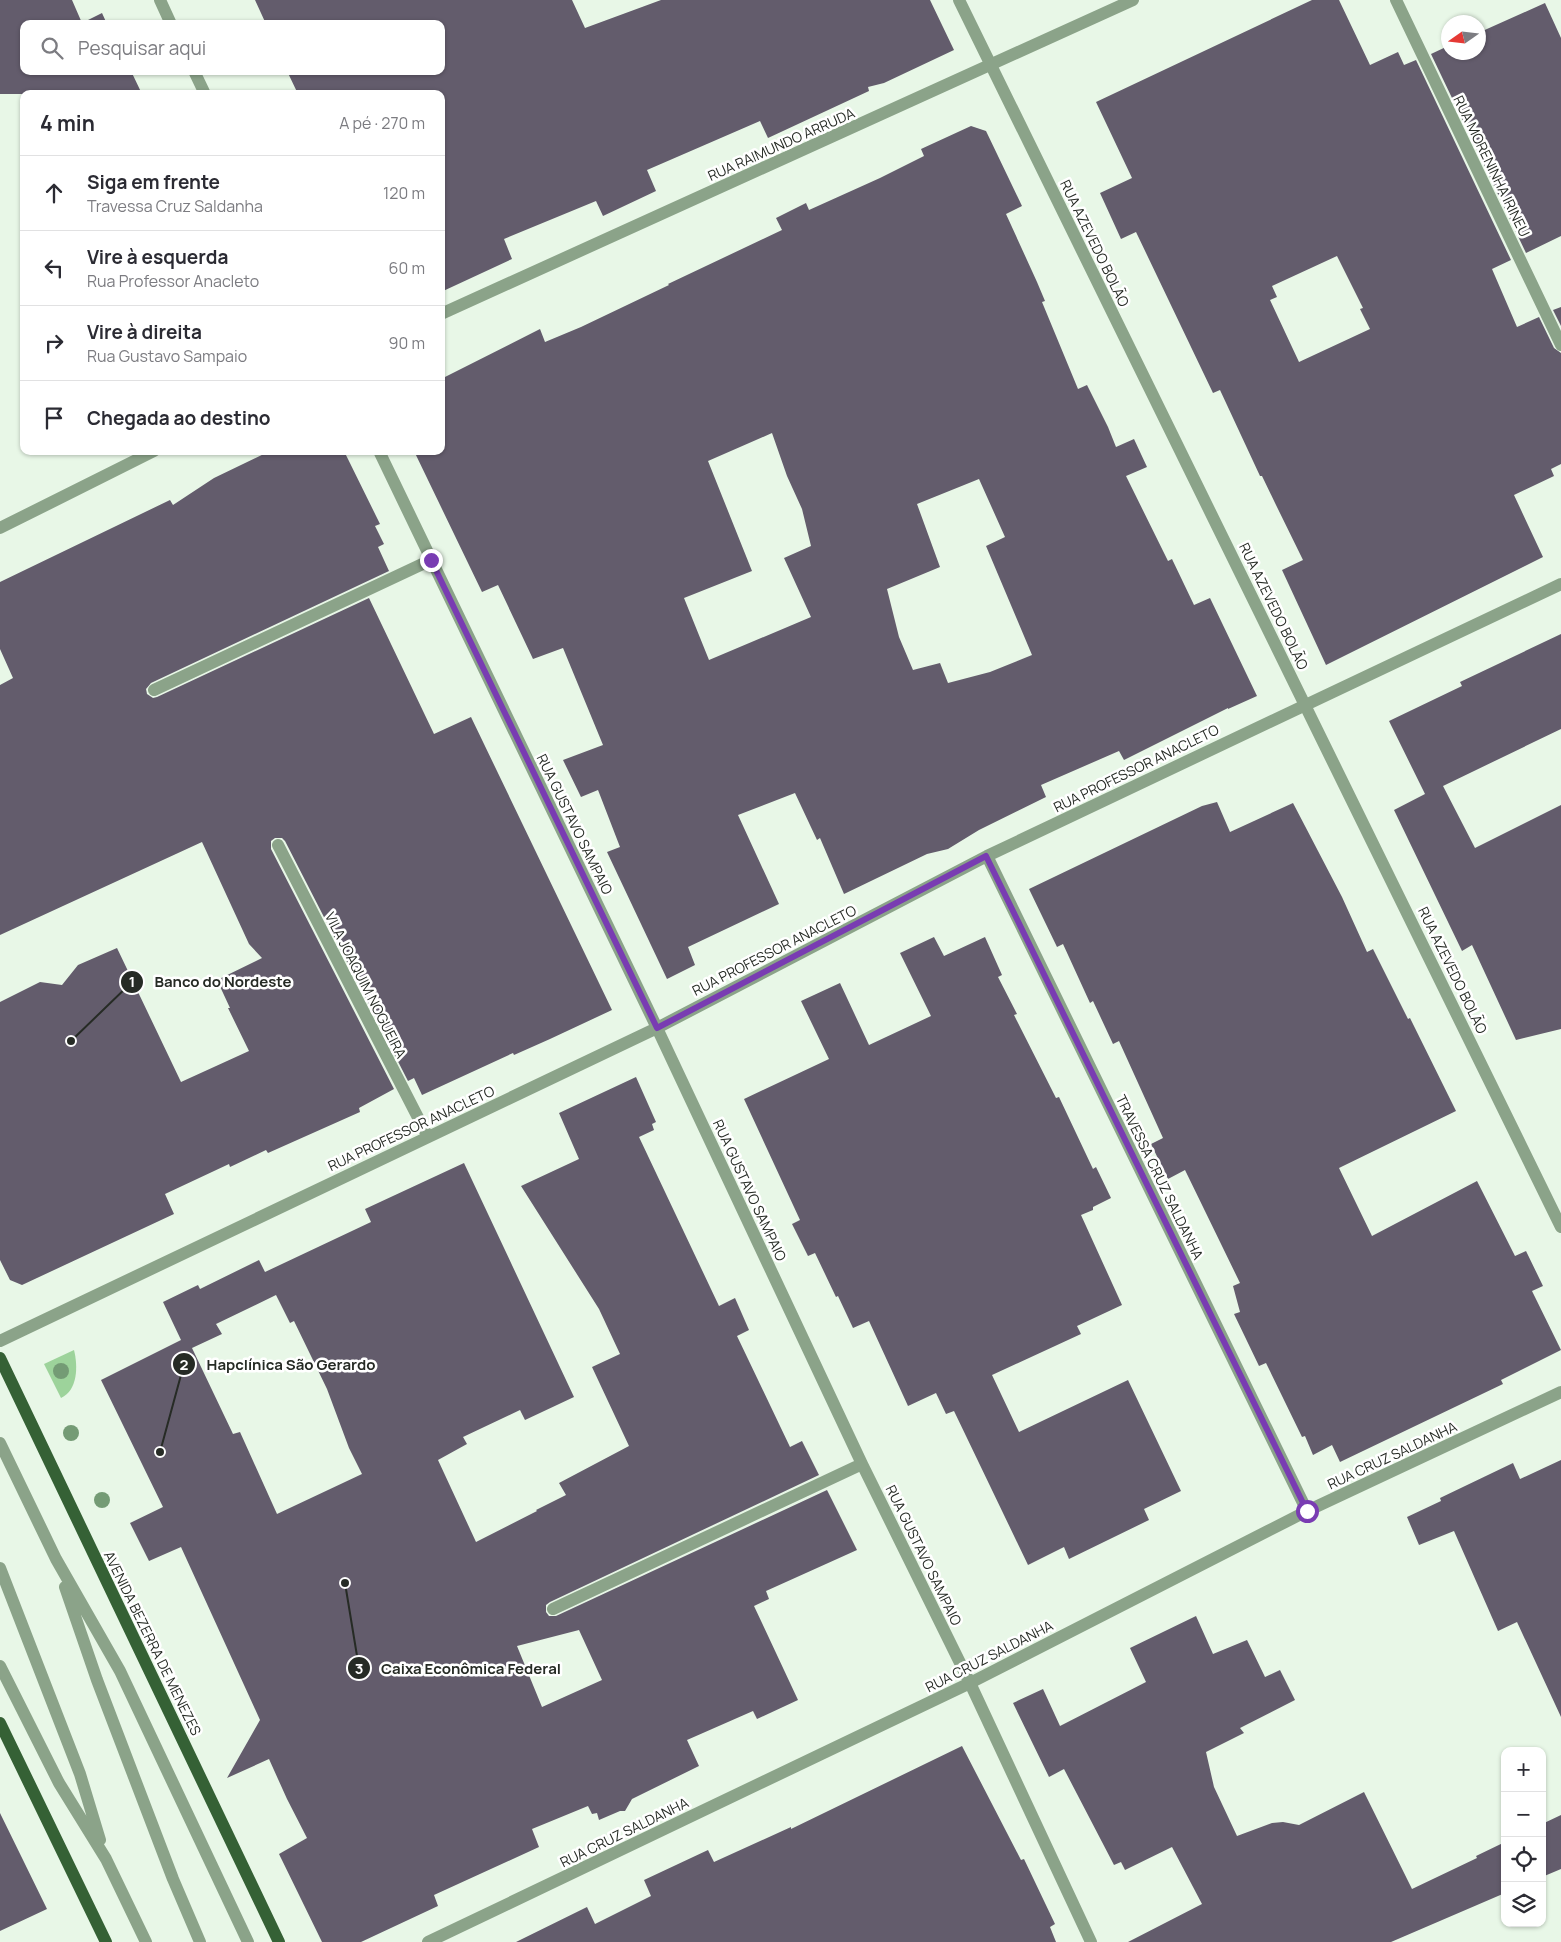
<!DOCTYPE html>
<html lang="pt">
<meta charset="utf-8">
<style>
body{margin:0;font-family:Manrope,sans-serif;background:#f2f2f3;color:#2b2b33}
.controls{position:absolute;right:15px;bottom:15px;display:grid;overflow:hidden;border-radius:10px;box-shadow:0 1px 4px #0004}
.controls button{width:45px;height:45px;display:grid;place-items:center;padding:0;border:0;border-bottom:1px solid #e1e1e2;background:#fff;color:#2b2b33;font:25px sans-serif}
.compass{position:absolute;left:1441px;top:15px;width:45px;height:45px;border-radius:50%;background:#fff;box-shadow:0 1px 4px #0004;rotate:256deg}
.stop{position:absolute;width:15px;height:15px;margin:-11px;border:4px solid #793cb2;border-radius:50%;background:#fff}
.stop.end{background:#793cb2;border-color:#fff;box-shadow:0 1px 5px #0008}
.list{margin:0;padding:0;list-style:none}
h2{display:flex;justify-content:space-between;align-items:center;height:65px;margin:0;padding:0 20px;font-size:21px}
h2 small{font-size:16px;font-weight:400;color:#7c7c81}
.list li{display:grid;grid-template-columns:32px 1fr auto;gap:15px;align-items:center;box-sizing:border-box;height:75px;padding:0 20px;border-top:1px solid #e1e1e2}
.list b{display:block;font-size:19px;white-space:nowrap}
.list p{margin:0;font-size:16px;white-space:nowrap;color:#7c7c81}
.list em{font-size:16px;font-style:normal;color:#7c7c81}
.icon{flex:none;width:28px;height:28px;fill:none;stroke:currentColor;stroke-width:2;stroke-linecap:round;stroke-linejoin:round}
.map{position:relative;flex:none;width:1561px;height:1942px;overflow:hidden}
.search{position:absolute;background:#fff;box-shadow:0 1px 4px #0004;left:20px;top:20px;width:425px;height:55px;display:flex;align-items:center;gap:12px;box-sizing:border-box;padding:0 18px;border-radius:10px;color:#7c7c81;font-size:19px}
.panel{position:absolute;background:#fff;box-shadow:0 1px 4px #0004;left:20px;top:90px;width:425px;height:365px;border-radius:10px}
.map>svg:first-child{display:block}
.green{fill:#9dd39b}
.building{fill:#635c6c;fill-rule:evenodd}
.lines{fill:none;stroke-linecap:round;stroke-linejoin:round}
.minor{stroke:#8ba389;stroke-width:12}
.major{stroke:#356135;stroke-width:12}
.tree{fill:#749b75}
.route{stroke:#793cb2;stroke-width:6}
.labels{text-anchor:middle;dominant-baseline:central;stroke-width:5;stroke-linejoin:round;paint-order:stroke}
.street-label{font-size:14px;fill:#262b25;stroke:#fff}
.leader{fill:none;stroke:#262b25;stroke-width:2}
.callout-dot{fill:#262b25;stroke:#fff;stroke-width:2}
.mark-label{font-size:15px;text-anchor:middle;font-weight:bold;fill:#fff}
.callout-label{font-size:15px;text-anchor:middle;font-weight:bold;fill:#262b25;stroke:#fff;stroke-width:5;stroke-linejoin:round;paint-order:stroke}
</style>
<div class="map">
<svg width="1561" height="1942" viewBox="0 0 1561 1942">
<rect width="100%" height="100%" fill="#e8f7e7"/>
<path class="green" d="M74,1350c4,16 4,40 -13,48l-17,-34z"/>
<path class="building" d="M0,0h72l10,23 20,-10 5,11h-83v47h107l11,23h-142z
M255,0h317l13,28 76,-28h269l24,50 -70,33 -16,4 1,4 -101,47 -8,-17 -113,49 9,21 -53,25 -7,-15 -92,38 8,20 -71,33v-198h-143l-11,-23h154v-47h-175z
M1312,0h27l31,65 28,-13 6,13 12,-5 95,200 -19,9 25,58 22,-10 15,31 7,5v111l-10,5 3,7 -40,19 29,62 -217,108 -44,-95 21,-10 -27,-55 -14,-29h-2l-40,-86 -7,3 -77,-161 -15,7 -21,-46 32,-15 -36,-76zM1337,256l26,52 -3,1 10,20 -71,33 -29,-62 7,-3 -5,-11z
M1545,3l16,35v198l-35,17 -95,-199 17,-8v6h30v-19z
M971,126l15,5 36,75 -16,8 31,68 8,19 -3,1 36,87 9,-4 21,42 8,20 18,-8 13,28 -21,9 42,85 4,-2 22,46 16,-7 47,98 -29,13v-1l-104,52 -5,-9 -78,34 5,12 -67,33 -31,19 -21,5 -83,40 -24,-56 -3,2 -22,-47 -57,22 41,89 -91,43 7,18 -28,14 -60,-127 13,-5 -22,-57 -17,7 -18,-37 40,-15 -40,-97 -30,11 -35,-74 -16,7 -68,-141h27v-72l99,-50 5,13 36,-15 88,-42 -1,-1 114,-54 -6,-12 30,-15 3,7 71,-32 44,-22 -3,-7zM772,433l15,43 15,33 9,37 -27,12 27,59 -102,43 -25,-62 68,-27 -44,-110zM979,479l26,58 -19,9 46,109 -42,17 -42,11 -8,-20 -27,7 -14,-33 -12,-48 53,-22 -23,-63z
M1561,307v19l-8,-16z
M270,451h74l36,73 -5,2 9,18 -6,3 11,24 -238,112 -5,6 1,5 6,4 4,-1 212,-99 65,136 37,-17 141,293 -62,29 -36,16 -1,-2 -91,42 -8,-17 -6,3 -123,-240 -3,-3h-7l-4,3v8l123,240 -35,19 1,4 -92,41 -2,-3 -36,17 -1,-3 -64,30 9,20 -152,71 -12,-5 -10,-20v-258l40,-20 22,3 16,-20 39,-17 64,134 68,-31 -21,-43h2l-13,-28 45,-22 -13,-14 -47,-102 -202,93v-250l13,-7 -13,-29v-67l170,-82 3,5 41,-27z
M1561,634v95l-118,57 32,62 86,-43v224l-45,11 -44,-95 -10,6 -68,-141 31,-16 -36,-73 73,-35 -2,-4z
M1217,802l13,30 63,-29 49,94 25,55 6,-3 35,70 2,-1 46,93 -117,57 33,68 105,-55 38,75 11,-5 17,35 -11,5 29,59 -60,30 2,4 -163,78 -8,-17 -19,10 -8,-19 -3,1 -36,-74 -7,3 -25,-52 6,-2 -7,-26 7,-3 -55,-113 -17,9 -17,-35 12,-6 -44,-97 -6,3 -20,-43 -3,2 -27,-59 -6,3 -28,-58 173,-83z
M934,937l10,19 41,-19 17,38 -4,2 19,37 -3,1 42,83 3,-1 34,72 3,-2 15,31 -18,9v3l-12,5 41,90 -45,21 4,8 -89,41 27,57 109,-52 53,111 -37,18 5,11 -80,39 -5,-12 -36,18 -74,-154 -8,3 -10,-21 -28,13 -39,-85 -16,7 -15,-32 -2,1 -21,-44 -7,3 -16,-32 8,-4 -56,-121 85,-40 -28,-58 39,-18 29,62 62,-29 -31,-63z
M636,1077l20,45 -4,2 2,6 -15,7 80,169 16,-8 14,32 -12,6 53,111 12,-6 17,34 -269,127 -4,3v7l3,4h7l271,-126 30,60 -91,41 3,8 -15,7 44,94 -41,19 -4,-8 -66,29 12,26 -67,33 -7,12h-5l-21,9 -2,-7 -5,1 -4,-8 -56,23 7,18 -105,48 4,11 -77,36h-39l-43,-88 28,-16 -20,-39 -18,-40 -42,19 33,-58 -79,-173 -32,14 -19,-38 33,-16 -62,-127 80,-40 -18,-38 35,-17 2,4 59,-29 6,12 106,-50 -6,-13 99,-46 110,234 -49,23 -5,-10 -57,27 4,7 -29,16 38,82 61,-31 -1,-1 30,-15 -7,-12 70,-37 -37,-79 28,-13 -21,-45 -78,-123 58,-27 -20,-46zM276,1295l14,28 4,-2 33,68 22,59 13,26 -85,40 -37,-82 -7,2 -41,-86 30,-14 -6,-10zM579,1630l23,50 -60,27 -25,-61z
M1561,1460v257l-44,-95 -19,9 -44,-100 -35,14 -12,-28 34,-16 -1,-3 73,-35 7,16z
M1196,1616l17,38 34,-14 18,37 15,-7 15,30 -55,28 4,5 -38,19 8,35 23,49 35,-13 11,-1 16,3 65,-33 48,97 65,-31 -1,-2 29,-14v51l-114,49h-263l74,-38 -30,-57 -47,23 -4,-8 -7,3 -50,-96 -15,8 -36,-74 30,-14 17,37 86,-44 -16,-34z
M962,1746l59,114 3,-1 31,65 -5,3 6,15h-540l71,-35 8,17 56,-28 -7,-16 64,-30 6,12 77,-35v2z
M0,1813l47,96 -47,22z
M1561,1815v54l-19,8v-53z"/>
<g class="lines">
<path class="minor" d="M160,0l11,24
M959,0l602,1227
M1396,0l165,345
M194,71l11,23
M441,314l692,-314
M379,451l278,577 205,436 108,219 121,259
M0,528l154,-77
M154,690l277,-130
M278,845l150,292
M987,856l320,655
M0,1341l657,-313 330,-172 574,-272
M0,1443l56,116 64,112 128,271
M0,1568l80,206 20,66
M65,1587l32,93 76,199 27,63
M553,1609l309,-145
M0,1666l59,117 47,76 40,83
M428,1942l542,-259 337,-172 254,-119"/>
<path class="major" d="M0,1358l279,584
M0,1723l106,219"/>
</g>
<g class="tree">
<circle cx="61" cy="1371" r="8"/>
<circle cx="71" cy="1433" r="8"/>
<circle cx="102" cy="1500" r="8"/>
</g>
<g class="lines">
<path class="route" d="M431,560l226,468 329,-172 321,655"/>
</g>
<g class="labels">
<g class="street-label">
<text transform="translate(781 144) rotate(-24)">RUA RAIMUNDO ARRUDA</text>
<text transform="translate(1492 166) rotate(64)">RUA MORENINHA IRINEU</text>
<text transform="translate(1095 243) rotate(64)">RUA AZEVEDO BOLÃO</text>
<text transform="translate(1274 606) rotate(64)">RUA AZEVEDO BOLÃO</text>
<text transform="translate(1136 768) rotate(-26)">RUA PROFESSOR ANACLETO</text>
<text transform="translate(575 824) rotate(64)">RUA GUSTAVO SAMPAIO</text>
<text transform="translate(774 950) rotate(-27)">RUA PROFESSOR ANACLETO</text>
<text transform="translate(1453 970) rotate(64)">RUA AZEVEDO BOLÃO</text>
<text transform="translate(366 985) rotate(63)">VILA JOAQUIM NOGUEIRA</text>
<text transform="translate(411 1128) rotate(-25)">RUA PROFESSOR ANACLETO</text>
<text transform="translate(1160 1177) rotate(64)">TRAVESSA CRUZ SALDANHA</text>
<text transform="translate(750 1190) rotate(65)">RUA GUSTAVO SAMPAIO</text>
<text transform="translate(1392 1455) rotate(-25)">RUA CRUZ SALDANHA</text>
<text transform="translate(924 1555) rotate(64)">RUA GUSTAVO SAMPAIO</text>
<text transform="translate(153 1643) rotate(64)">AVENIDA BEZERRA DE MENEZES</text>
<text transform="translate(989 1656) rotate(-27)">RUA CRUZ SALDANHA</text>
<text transform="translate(624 1832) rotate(-26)">RUA CRUZ SALDANHA</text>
</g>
</g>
<path class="leader" d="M71 1041L132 982M160 1452L184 1364M345 1583L359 1668"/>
<g class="callout-dot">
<circle cx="71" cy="1041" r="5"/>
<circle cx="160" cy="1452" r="5"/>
<circle cx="345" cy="1583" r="5"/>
<circle cx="132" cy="982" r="12"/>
<circle cx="184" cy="1364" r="12"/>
<circle cx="359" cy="1668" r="12"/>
</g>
<g class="mark-label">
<text x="132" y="987">1</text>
<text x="184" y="1370">2</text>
<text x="359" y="1674">3</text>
</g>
<g class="callout-label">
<text x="223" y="987">Banco do Nordeste</text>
<text x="291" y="1370">Hapclínica São Gerardo</text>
<text x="471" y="1674">Caixa Econômica Federal</text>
</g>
</svg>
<div class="controls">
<button>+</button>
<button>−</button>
<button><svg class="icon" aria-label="locate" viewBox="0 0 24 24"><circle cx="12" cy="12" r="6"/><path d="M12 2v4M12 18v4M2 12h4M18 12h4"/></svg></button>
<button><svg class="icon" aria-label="layers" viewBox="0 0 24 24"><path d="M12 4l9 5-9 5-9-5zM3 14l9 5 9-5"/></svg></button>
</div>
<svg class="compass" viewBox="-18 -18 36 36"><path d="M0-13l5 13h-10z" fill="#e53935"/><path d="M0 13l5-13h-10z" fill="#7c7c81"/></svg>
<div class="stop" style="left:1307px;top:1511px"></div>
<div class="stop end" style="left:431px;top:560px"></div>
<div class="search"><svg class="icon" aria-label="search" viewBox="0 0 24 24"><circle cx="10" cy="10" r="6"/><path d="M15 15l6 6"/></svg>Pesquisar aqui</div>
<section class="panel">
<h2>4 min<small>A pé · 270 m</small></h2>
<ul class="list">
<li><svg class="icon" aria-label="ahead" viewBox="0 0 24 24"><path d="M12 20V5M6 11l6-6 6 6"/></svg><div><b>Siga em frente</b><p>Travessa Cruz Saldanha</p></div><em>120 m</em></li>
<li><svg class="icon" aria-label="left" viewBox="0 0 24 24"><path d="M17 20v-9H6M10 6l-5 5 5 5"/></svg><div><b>Vire à esquerda</b><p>Rua Professor Anacleto</p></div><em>60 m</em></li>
<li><svg class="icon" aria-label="right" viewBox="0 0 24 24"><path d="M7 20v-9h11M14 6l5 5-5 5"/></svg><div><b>Vire à direita</b><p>Rua Gustavo Sampaio</p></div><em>90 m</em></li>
<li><svg class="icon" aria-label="arrive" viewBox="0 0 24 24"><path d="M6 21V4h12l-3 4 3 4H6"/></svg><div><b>Chegada ao destino</b></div></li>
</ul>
</section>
</div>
